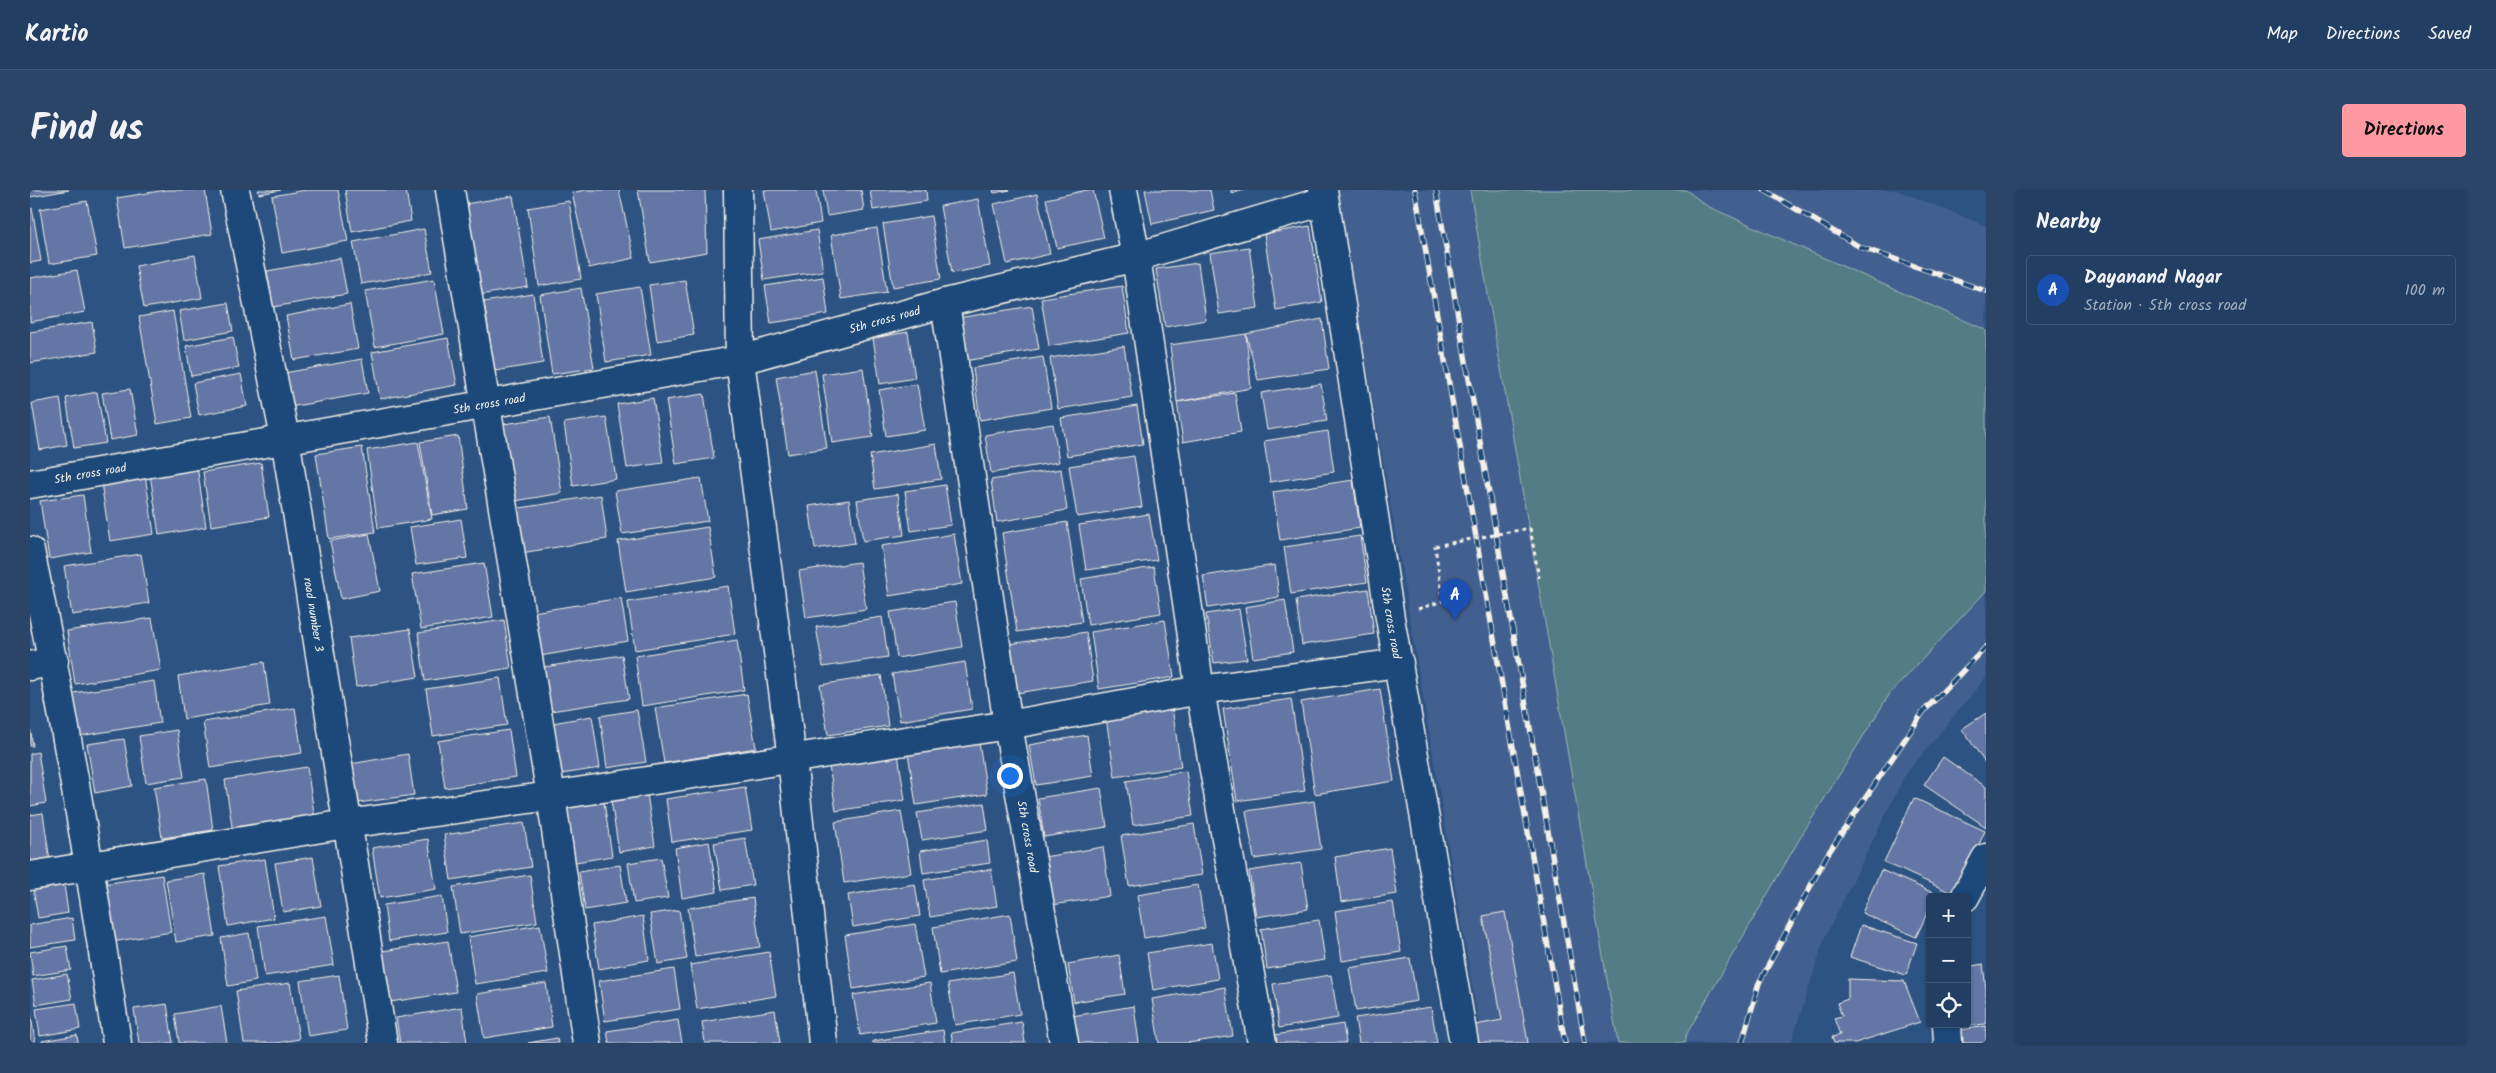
<!DOCTYPE html>
<meta charset="utf-8">
<style>
body{margin:0;font-family:Kalam,sans-serif;background:#2a4568;color:#f1f3f6}
.controls{position:absolute;right:15px;bottom:15px;display:grid;overflow:hidden;border-radius:5px;box-shadow:0 1px 4px #0004}
.controls button{width:45px;height:45px;display:grid;place-items:center;padding:0;border:0;border-bottom:1px solid #3f5777;background:#223e62;color:#f1f3f6;font:25px sans-serif}
.you{position:absolute;left:979px;top:585px;width:18px;height:18px;margin:-12px;border:4px solid #fff;border-radius:50%;background:#1a73e8;box-shadow:0 0 0 8px #1a73e833}
.badge{display:grid;place-items:center;width:32px;height:32px;border-radius:50%;background:#ff9aa2;color:#fff;font-size:16px;font-weight:700}
.pin{position:absolute;translate:-50% -41px;filter:drop-shadow(0 1px 2px #0008)}
.pin::after{content:'';position:absolute;top:26px;width:18px;height:15px;background:inherit;clip-path:polygon(0 0,100% 0,50% 100%)}
.list{margin:0;padding:0;list-style:none}
h2{display:flex;justify-content:space-between;align-items:center;height:65px;margin:0;padding:0 20px;font-size:21px}
h2 small{font-size:16px;font-weight:400;color:#a2aebe}
.list li{display:grid;grid-template-columns:32px 1fr auto;gap:15px;align-items:center;box-sizing:border-box;height:70px;margin:0 10px 10px;padding:0 10px;border:1px solid #3f5777;border-radius:5px}
.list b{display:block;font-size:19px;white-space:nowrap}
.list p{margin:0;font-size:16px;white-space:nowrap;color:#a2aebe}
.list em{font-size:16px;font-style:normal;color:#a2aebe}
.icon{flex:none;width:28px;height:28px;fill:none;stroke:currentColor;stroke-width:2;stroke-linecap:round;stroke-linejoin:round}
.map{position:relative;flex:none;width:1956px;height:853px;overflow:hidden;border-radius:5px}
header{display:flex;align-items:center;gap:30px;box-sizing:border-box;height:70px;padding:0 25px;background:#223e62;border-bottom:1px solid #3f5777}
header strong{font-size:24px}
nav{display:flex;gap:28px;margin-inline-start:auto;font-size:18px}
.intro{display:flex;align-items:center;justify-content:space-between;box-sizing:border-box;height:120px;padding:0 30px}
h1{margin:0;font-size:35px}
.button{padding:12px 22px;border-radius:5px;background:#ff9aa2;color:#111;font-size:18px;font-weight:700}
main{display:flex;gap:30px;padding:0 30px}
aside{flex:1;background:#223e62;border-radius:5px;box-shadow:0 1px 4px #0004}
.map>svg:first-child{display:block}
.built{fill:#42618f}
.green{fill:#527c84;stroke:#a3b6b6}
.building{fill:#6476a5;stroke:#f4f1e8}
.lines{fill:none;stroke-linecap:round;stroke-linejoin:round}
.minor-casing{stroke:#f4f1e8;stroke-width:31}
.path{stroke:#f4f1e8;stroke-width:3;stroke-dasharray:4 4;stroke-linecap:butt}
.minor{stroke:#1f4a7a;stroke-width:28}
.rail-casing{stroke:#f4f1e8;stroke-width:5.5}
.rail{stroke:#1f4a7a;stroke-width:4;stroke-dasharray:11;stroke-linecap:butt}
.path-bridge{stroke:#f4f1e8;stroke-width:3;stroke-dasharray:4 4;stroke-linecap:butt}
.labels{text-anchor:middle;dominant-baseline:central;stroke-width:4;stroke-linejoin:round;paint-order:stroke}
.street-label{font-size:12px;fill:#f4f1e8;stroke:#1f4a7a}
</style>
<header>
<strong>Kartio</strong>
<nav><a>Map</a><a>Directions</a><a>Saved</a></nav>
</header>
<div class="intro"><h1>Find us</h1><a class="button">Directions</a></div>
<main>
<div class="map">
<svg width="1956" height="853" viewBox="0 0 1956 853">
<rect width="100%" height="100%" fill="#2d5383"/>
<filter id="ink" filterUnits="userSpaceOnUse"><feTurbulence type="fractalNoise" baseFrequency=".02" numOctaves="2"/><feDisplacementMap in="SourceGraphic" scale="10" xChannelSelector="R" yChannelSelector="G"/><feConvolveMatrix kernelMatrix="1 2 1 2 8 2 1 2 1" color-interpolation-filters="sRGB"/></filter>
<g filter="url(#ink)">
<path class="built" d="M1307,0h133l148,853h-136z
M1656,0h210l90,36v104l-279,-124z
M1956,401v86l-81,98 -80,162 -34,106h-107l2,-8 117,-202 86,-138z"/>
<path class="green" d="M1440,0h216l21,16 279,124v261l-97,104 -86,138 -117,202 -2,8h-66z"/>
<path class="building" d="M0,0h39l-39,7z
M136,0h39l7,44 -87,14 -8,-50z
M228,0h23l-22,4z
M276,0h32l10,51 -66,12 -10,-57z
M315,0h61l5,31 -59,11z
M555,0h34l15,68 -45,10 -17,-75z
M608,0h67l2,62 -57,10z
M734,0h52l5,33 -50,9z
M793,0h38l3,20 -37,6z
M840,0h56l1,11 -54,9z
M963,0h17l-16,3z
M1057,0h6l11,48 -47,10 -11,-49z
M1115,0h65l4,20 -62,14z
M1201,0h15l-15,3z
M1007,4l13,60 -43,10 -13,-60z
M483,6l15,91 -49,8 -14,-91z
M948,9l12,67 -38,7 -12,-67z
M57,11l10,55 -48,8 -9,-55z
M539,11l12,78 -42,7 -11,-78z
M2,18l9,53 -11,2v-54z
M901,26l10,63 -48,8 -10,-63z
M1280,36l12,76 -46,8 -12,-76z
M847,38l10,64 -46,7 -10,-64z
M394,39l8,43 -71,12 -8,-42z
M787,40l6,41 -59,9 -6,-40z
M1219,57l9,61 -39,6 -9,-61z
M165,65l7,43 -58,10 -8,-42z
M310,68l7,36 -74,13 -6,-36z
M1168,73l8,57 -41,7 -9,-58z
M47,80l8,42 -55,10v-44z
M793,87l5,37 -57,9 -6,-37z
M404,89l10,55 -69,13 -10,-56z
M655,90l9,55 -37,6 -8,-56z
M1092,96l7,47 -80,13 -8,-48z
M610,97l11,68 -45,7 -10,-68z
M551,98l13,80 -42,6 -12,-79z
M503,104l10,69 -48,8 -11,-69z
M198,113l5,28 -49,9 -5,-29z
M320,114l8,45 -64,11 -8,-44z
M1002,116l7,43 -75,12 -6,-43z
M143,121l18,107 -34,6 -18,-107z
M1292,129l7,50 -71,11 -12,-46z
M62,132l5,30 -67,11v-31z
M878,142l7,46 -35,6 -7,-46z
M1216,144l5,54 -74,14 -7,-57z
M203,147l6,31 -48,8 -5,-30z
M418,148l9,47 -77,14 -8,-47z
M1094,156l8,51 -74,12 -8,-51z
M1013,167l8,51 -71,12 -7,-52z
M332,169l6,34 -78,14 -6,-34z
M833,178l10,69 -41,6 -10,-69z
M785,180l12,78 -39,6 -12,-77z
M211,184l6,32 -48,9 -6,-32z
M887,194l8,46 -39,6 -7,-46z
M1291,194l6,37 -60,9 -6,-37z
M100,199l8,46 -28,5 -8,-47z
M67,202l9,51 -32,5 -8,-50z
M1205,203l6,39 -58,10 -6,-40z
M674,204l10,64 -38,6 -10,-64z
M30,208l7,47 -27,5 -8,-47z
M623,208l10,65 -36,5 -10,-64z
M1107,216l6,38 -76,12 -6,-38z
M520,227l12,76 -53,9 -12,-77z
M576,227l10,62 -43,7 -9,-63z
M1023,234l6,38 -68,11 -6,-38z
M1298,241l6,41 -64,10 -6,-41z
M428,246l10,73 -36,6 -12,-73z
M388,252l14,77 -54,9 -11,-78z
M906,254l5,35 -66,10 -5,-34z
M332,257l13,85 -46,7 -13,-85z
M1104,266l8,51 -65,10 -8,-51z
M231,273l8,54 -58,9 -8,-54z
M167,276l9,61 -47,8 -9,-61z
M1031,279l6,41 -70,12 -6,-42z
M115,285l9,59 -44,7 -9,-59z
M671,288l7,43 -86,13 -7,-43z
M1323,290l7,48 -80,12 -7,-48z
M915,295l6,40 -40,6 -6,-40z
M868,304l6,41 -41,6 -6,-41z
M53,305l8,57 -42,7 -9,-58z
M571,305l6,44 -86,14 -7,-44z
M819,310l6,43 -40,6 -6,-43z
M1119,324l8,46 -71,10 -7,-45z
M431,329l6,39 -51,7 -6,-38z
M1037,332l15,100 -65,10 -15,-99z
M678,337l8,50 -90,15 -8,-51z
M339,344l11,57 -39,8 -11,-58z
M924,344l8,50 -73,12 -8,-50z
M1330,346l7,46 -76,12 -7,-47z
M111,364l8,49 -77,12 -8,-49z
M829,372l7,47 -60,9 -7,-47z
M454,373l9,54 -72,12 -9,-55z
M1245,375l4,32 -71,11 -5,-32z
M1124,377l7,46 -73,12 -7,-46z
M698,396l7,48 -100,16 -7,-48z
M1338,399l6,45 -72,11 -6,-45z
M591,408l7,43 -88,15 -7,-44z
M1255,410l8,52 -40,6 -8,-51z
M925,412l7,45 -65,11 -7,-46z
M1209,419l8,50 -33,4 -8,-49z
M852,427l6,40 -65,10 -7,-40z
M122,428l9,52 -86,14 -8,-53z
M474,430l7,48 -86,13 -7,-48z
M1135,430l9,57 -75,12 -8,-57z
M380,439l8,48 -62,10 -7,-49z
M1056,442l7,49 -76,12 -7,-49z
M707,450l7,50 -102,16 -7,-50z
M592,465l7,44 -78,12 -7,-44z
M234,472l6,43 -86,14 -6,-43z
M935,472l7,47 -72,12 -8,-47z
M851,485l7,51 -60,9 -8,-50z
M470,488l7,47 -74,11 -7,-47z
M124,491l6,42 -81,13 -6,-43z
M1350,499l14,92 -79,13 -14,-92z
M717,504l9,54 -92,15 -9,-55z
M1261,509l14,92 -68,10 -14,-92z
M265,518l7,45 -92,15 -7,-46z
M1142,518l9,59 -66,10 -9,-59z
M607,520l9,52 -39,6 -7,-52z
M1956,523v51l-24,-35z
M562,526l8,52 -39,6 -8,-51z
M0,537l3,19h-3z
M147,540l7,47 -38,6 -7,-47z
M479,540l7,47 -71,11 -7,-47z
M1057,545l6,41 -57,9 -7,-40z
M94,549l8,47 -37,7 -8,-49z
M949,552l8,52 -71,11 -8,-52z
M8,562l8,51 -16,3v-52z
M378,564l6,41 -56,8 -7,-39z
M868,564l7,46 -69,11 -7,-46z
M1913,567l43,30v40l-62,-42z
M277,577l8,53 -82,13 -8,-53z
M1156,581l7,45 -60,9 -7,-44z
M176,589l7,51 -51,8 -8,-51z
M715,597l7,43 -80,12 -6,-43z
M1071,598l6,39 -63,10 -6,-39z
M617,604l8,52 -36,6 -8,-52z
M1884,608l71,33 -29,64 -72,-33z
M1284,611l7,48 -67,10 -8,-48z
M574,612l8,54 -42,7 -9,-55z
M954,613l4,27 -66,10 -5,-27z
M871,621l10,62 -67,10 -9,-61z
M13,623l7,48 -20,3v-49z
M494,633l7,44 -80,13 -7,-45z
M1164,634l8,51 -73,11 -8,-50z
M715,648l8,47 -31,5 -8,-47z
M398,649l8,50 -56,9 -8,-50z
M957,650l3,23 -67,10 -3,-22z
M679,652l8,50 -35,6 -7,-50z
M1073,657l7,49 -58,9 -8,-48z
M1360,658l7,46 -56,8 -6,-45z
M283,667l8,49 -38,6 -8,-49z
M631,668l7,40 -34,5 -6,-40z
M235,669l9,59 -46,8 -9,-60z
M1271,673l7,46 -52,8 -7,-46z
M590,675l6,38 -41,7 -6,-38z
M961,679l6,37 -67,11 -6,-37z
M1851,680l55,24 -2,3h-4v10l-14,30 -54,-24z
M175,684l10,62 -39,6 -10,-62z
M132,685l9,57 -59,10 -9,-58z
M500,685l7,47 -77,12 -7,-47z
M34,694l4,29 -30,5 -5,-30z
M885,694l5,32 -67,11 -5,-32z
M1168,695l7,43 -61,10 -7,-43z
M412,706l5,36 -58,9 -5,-36z
M723,708l7,49 -65,10 -7,-49z
M1363,712l8,50 -59,9 -7,-50z
M649,720l8,49 -29,5 -8,-50z
M1475,722l23,131h-60l-3,-16 37,-7 -19,-104z
M980,724l7,48 -77,12 -7,-47z
M296,726l8,49 -69,11 -7,-50z
M613,726l6,44 -50,9 -7,-44z
M42,728l3,22 -45,7v-22z
M1289,730l6,40 -58,9 -6,-40z
M885,734l9,53 -71,12 -8,-54z
M510,735l8,48 -73,11 -7,-47z
M1831,735l56,18 -11,32 -56,-18z
M219,743l7,48 -28,5 -7,-48z
M418,751l8,51 -66,10 -8,-51z
M1182,753l6,36 -65,11 -6,-37z
M37,756l4,24 -38,6 -3,-24z
M739,762l7,44 -79,13 -7,-44z
M1089,765l6,39 -51,8 -6,-38z
M1380,768l7,43 -61,10 -7,-43z
M1953,774l3,26v34l-22,2v-2h3v-57z
M644,779l6,40 -75,12 -6,-40z
M983,783l7,41 -65,11 -7,-41z
M37,784l5,25 -36,6 -4,-25z
M309,785l8,55 -39,6 -8,-55z
M1301,785l7,43 -59,10 -6,-44z
M1818,789l56,2 16,41 -65,21h-21l-2,-6 8,-2 -6,-17 8,-2 -5,-13 11,-4z
M260,793l9,56 -22,4h-33l-8,-52z
M516,793l6,44 -68,11 -7,-44z
M900,793l6,40 -76,12 -7,-40z
M1195,797l8,49 -45,7h-29l-7,-44z
M46,813l4,26 -40,7 -4,-27z
M137,814l6,39h-34l-5,-34z
M191,816l6,37h-48l-4,-29z
M1104,816l5,37h-63l-4,-27z
M432,817l5,36h-67l-4,-25z
M1401,817l6,36h-78l-4,-25z
M0,819l5,32 -5,1z
M745,820l5,33h-75l-3,-21z
M648,830l4,23h-73l-2,-12z
M992,832l3,21h-72l-2,-10z
M1313,834l3,19h-70l-1,-8z
M1956,836v17h-23l-2,-13z
M913,840l2,13h-72v-2z
M47,845l1,8h-36v-2z
M527,848l1,5h-30z"/>
<g class="lines">
<defs>
<g id="minor">
<path id="s1" d="M205,0l50,248 98,605"/>
<path d="M420,0l101,606 36,247"/>
<path d="M708,0l2,170 52,399 31,284"/>
<path d="M1093,0l13,67 64,433 62,353"/>
<path id="s2" d="M1293,0l67,428 74,425"/>
<path id="s3" d="M915,113l63,422 56,318"/>
<path id="s4" d="M0,294l710,-124 205,-57 191,-46 188,-56"/>
<path d="M0,361c35,163 62,327 87,492"/>
<path d="M0,476l24,-5"/>
<path d="M0,686l316,-52 205,-28 457,-71 192,-35 199,-27"/>
<path d="M1935,707l21,-39"/>
<path d="M1917,834l1,19"/>
</g>
</defs>
<use href="#minor" class="minor-casing"/>
<path class="path" d="M1500,338l9,50
M1388,419l25,-8 -8,-55"/>
<use href="#minor" class="minor"/>
<defs>
<path id="rail" d="M1385,0l150,853
M1406,0l149,853
M1734,0l96,57 126,44
M1712,853l17,-60 68,-128 97,-144 62,-64"/>
</defs>
<use href="#rail" class="rail-casing"/>
<use href="#rail" class="rail"/>
<path class="path-bridge" d="M1405,356l95,-18"/>
</g>
</g>
<g class="labels">
<g class="street-label">
<text stroke="none"><textPath href="#s4" startOffset="871">5th cross road</textPath></text>
<text stroke="none"><textPath href="#s4" startOffset="466">5th cross road</textPath></text>
<text stroke="none"><textPath href="#s4" startOffset="61">5th cross road</textPath></text>
<text stroke="none"><textPath href="#s1" startOffset="432">road number 3</textPath></text>
<text stroke="none"><textPath href="#s2" startOffset="438">5th cross road</textPath></text>
<text stroke="none"><textPath href="#s3" startOffset="540">5th cross road</textPath></text>
</g>
</g>
</svg>
<div class="controls">
<button>+</button>
<button>−</button>
<button><svg class="icon" aria-label="locate" viewBox="0 0 24 24"><circle cx="12" cy="12" r="6"/><path d="M12 2v4M12 18v4M2 12h4M18 12h4"/></svg></button>
</div>
<div class="you"></div>
<div class="pin badge" style="left:1425px;top:430px;background:#1a4fb4">A</div>
</div>
<aside>
<h2>Nearby<small></small></h2>
<ul class="list">
<li><span class="badge" style="background:#1a4fb4">A</span><div><b>Dayanand Nagar</b><p>Station · 5th cross road</p></div><em>100 m</em></li>
</ul>
</aside>
</main>
